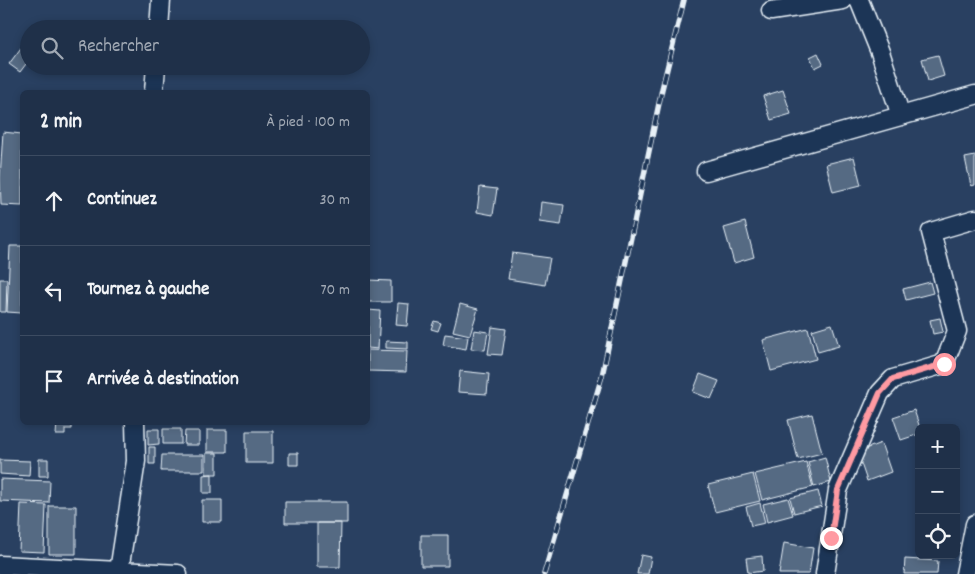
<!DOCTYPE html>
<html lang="fr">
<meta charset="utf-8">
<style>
body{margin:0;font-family:Dekko,sans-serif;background:#2c3c53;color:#f1f3f6}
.controls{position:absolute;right:15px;bottom:15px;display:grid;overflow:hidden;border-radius:8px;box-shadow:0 2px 8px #0003}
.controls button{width:45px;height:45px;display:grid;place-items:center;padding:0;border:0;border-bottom:1px solid #3c4b61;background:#1f3049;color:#f1f3f6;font:25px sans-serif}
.stop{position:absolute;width:15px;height:15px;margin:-11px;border:4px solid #ff9aa2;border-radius:50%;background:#fff}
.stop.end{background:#ff9aa2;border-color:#fff;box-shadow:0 1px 5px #0008}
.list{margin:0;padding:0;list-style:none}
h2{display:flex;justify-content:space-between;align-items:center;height:65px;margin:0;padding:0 20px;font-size:21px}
h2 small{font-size:16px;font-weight:400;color:#a1a9b4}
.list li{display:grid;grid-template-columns:32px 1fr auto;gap:15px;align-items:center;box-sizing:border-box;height:90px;padding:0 20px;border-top:1px solid #3c4b61}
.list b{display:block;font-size:19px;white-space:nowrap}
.list em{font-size:16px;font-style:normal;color:#a1a9b4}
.icon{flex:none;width:28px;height:28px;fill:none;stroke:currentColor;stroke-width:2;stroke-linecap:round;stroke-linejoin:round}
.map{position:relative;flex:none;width:975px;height:574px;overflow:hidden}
.search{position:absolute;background:#1f3049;box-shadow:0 2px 8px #0003;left:20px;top:20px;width:350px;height:55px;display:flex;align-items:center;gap:12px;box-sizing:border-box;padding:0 18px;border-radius:28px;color:#a1a9b4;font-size:19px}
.panel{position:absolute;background:#1f3049;box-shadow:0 2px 8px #0003;left:20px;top:90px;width:350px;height:335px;border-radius:8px}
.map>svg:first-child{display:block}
.building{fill:#556a83;stroke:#e8f1f8}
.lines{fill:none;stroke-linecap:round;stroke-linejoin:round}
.street-casing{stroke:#e8f1f8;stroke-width:21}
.street{stroke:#1d3557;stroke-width:18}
.rail-casing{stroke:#e8f1f8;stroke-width:5.5}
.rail{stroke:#1d3557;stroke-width:4;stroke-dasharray:11;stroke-linecap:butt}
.route{stroke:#ff9aa2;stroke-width:6}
</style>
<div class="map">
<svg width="975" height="574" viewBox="0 0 975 574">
<rect width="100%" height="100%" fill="#294061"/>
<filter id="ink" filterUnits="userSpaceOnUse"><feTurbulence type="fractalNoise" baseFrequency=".02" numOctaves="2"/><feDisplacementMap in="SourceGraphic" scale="10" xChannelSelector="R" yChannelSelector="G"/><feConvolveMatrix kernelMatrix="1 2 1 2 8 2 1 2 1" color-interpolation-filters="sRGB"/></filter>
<g filter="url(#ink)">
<path class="building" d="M29,37v23l-9,12 -11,-8z
M818,53l5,11 -8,4 -5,-11z
M938,55l6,21 -16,5 -6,-22z
M783,90l8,24 -20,6 -8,-24z
M3,132l19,2v72l-21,-1 -1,-27z
M975,156v29l-4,1 -6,-28z
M854,157l7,28 -28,7 -7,-28z
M480,187l17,2 -4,26 -16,-3z
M541,202l23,3 -3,20 -22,-3z
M745,222l9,35 -20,6 -10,-35z
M10,246h12v67l-15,-1z
M512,253l38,5 -5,27 -37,-6z
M0,279h7l-1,33h-6z
M368,280l23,1v21h-23z
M930,282l3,11 -27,7 -3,-11z
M398,303l11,1 -2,22 -11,-1z
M460,304l18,5 -8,26 -17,-4z
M368,310l12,1 -2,38 -10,-1z
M940,318l3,14 -10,2 -3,-14z
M434,321l7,2 -3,8 -7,-2z
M832,324l7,22 -21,6 -6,-22z
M492,327l14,2 -4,26 -14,-1z
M808,328l8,31 -45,12 -8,-31z
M474,330l14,2 -3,18 -14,-1z
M445,334l23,3 -2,12 -23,-4z
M386,341l22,1v7l-22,-1z
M368,350l39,1 -1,21 -38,-1z
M460,371l29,3 -2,20 -29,-2z
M700,374l19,7 -8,18 -18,-7z
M914,410l6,18 -1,6 -18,6 -8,-23z
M812,414l10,39 -24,6 -10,-39z
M57,422h15v7h-7v6h-9z
M148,429h11v15l-11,1z
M163,429h18v15h-18z
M207,430h20v22h-20z
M185,431h14v14h-15z
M246,431h27v32h-27z
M881,443l10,29 -24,9 -10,-29z
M149,447h6v17h-6z
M206,453h11v21h-11z
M289,453h9v12h-9z
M162,455h42v16h-43z
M825,457l6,25 -17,5 -6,-25z
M39,459h9v17h-9z
M0,460l30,1 -1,15 -29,-2z
M806,462l7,25 -51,13 -7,-26z
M212,474v19h-9v-18z
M753,474l7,27 -45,11 -7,-27z
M0,479l50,2 -1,22 -49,-2z
M818,491l4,15 -28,7 -4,-15z
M788,498l5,17 -26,7 -4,-18z
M202,500h20v22h-20z
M285,502h62v21h-62z
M760,503l5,20 -14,3 -5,-19z
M21,504l25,1 -2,47 -25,-1z
M49,506h27v48h-27z
M317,523h24l-1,44h-23z
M421,535h27v31h-27z
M784,543l29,5 -4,26h-30z
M641,555l10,2 -3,17h-11z
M762,556l1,15 -15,2 -2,-15z
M905,559l33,2 -1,13h-33z"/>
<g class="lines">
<defs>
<path id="street" d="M859,0l21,52 21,64
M771,11l72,-11
M159,29l2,-29
M154,92l2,-26
M706,171l269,-76
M135,422l1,39 -17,110 59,3
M0,565l119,6
M825,574l13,-84 42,-97 13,-14 51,-15 13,-33 -26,-99 44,-13
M965,574l10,-50"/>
</defs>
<use href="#street" class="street-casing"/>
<use href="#street" class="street"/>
<defs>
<path id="rail" d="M544,574l58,-198 60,-287 22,-89"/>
</defs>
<use href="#rail" class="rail-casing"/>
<use href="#rail" class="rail"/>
</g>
</g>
<g class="lines" filter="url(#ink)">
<path class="route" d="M831,538l7,-48 42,-97 13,-14 51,-15"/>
</g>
</svg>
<div class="controls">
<button>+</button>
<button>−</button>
<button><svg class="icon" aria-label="locate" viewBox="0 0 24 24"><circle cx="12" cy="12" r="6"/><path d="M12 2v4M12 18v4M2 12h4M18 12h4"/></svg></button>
</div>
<div class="stop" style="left:944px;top:364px"></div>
<div class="stop end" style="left:831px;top:538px"></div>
<div class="search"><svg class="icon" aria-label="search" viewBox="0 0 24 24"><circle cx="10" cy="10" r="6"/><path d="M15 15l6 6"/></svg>Rechercher</div>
<section class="panel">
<h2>2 min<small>À pied · 100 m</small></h2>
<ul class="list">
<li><svg class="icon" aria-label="ahead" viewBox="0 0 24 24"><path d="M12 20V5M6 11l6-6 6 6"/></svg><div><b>Continuez</b></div><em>30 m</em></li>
<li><svg class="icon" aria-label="left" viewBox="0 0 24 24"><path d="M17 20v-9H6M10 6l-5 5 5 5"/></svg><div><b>Tournez à gauche</b></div><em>70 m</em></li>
<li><svg class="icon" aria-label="arrive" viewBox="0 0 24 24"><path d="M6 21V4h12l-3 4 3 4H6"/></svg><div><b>Arrivée à destination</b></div></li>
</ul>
</section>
</div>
